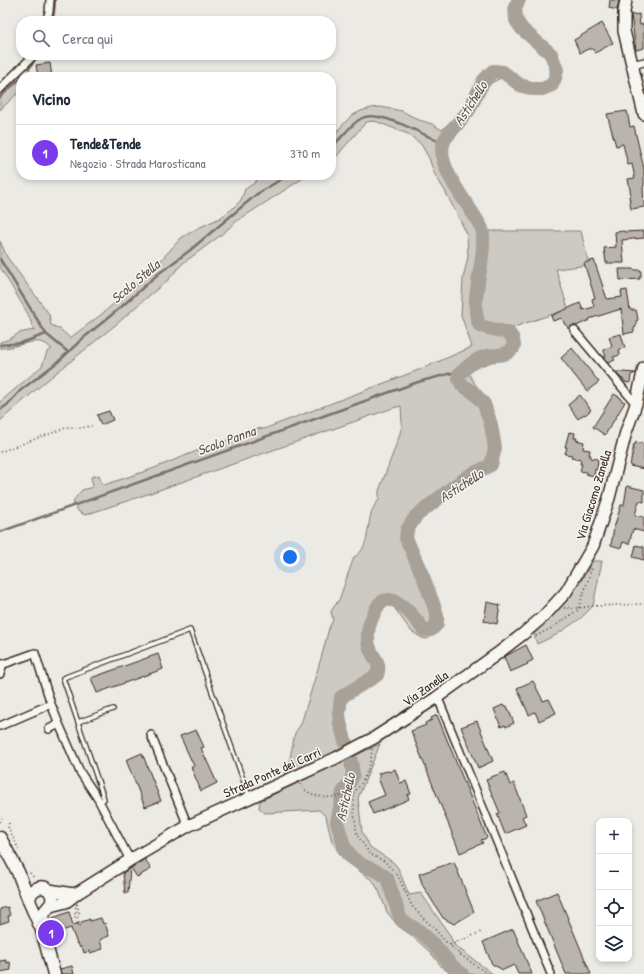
<!DOCTYPE html>
<html lang="it">
<meta charset="utf-8">
<style>
body{margin:0;font-family:"Patrick Hand",sans-serif;background:#f2f2f3;color:#1f2937}
.controls{position:absolute;right:12px;bottom:12px;display:grid;overflow:hidden;border-radius:8px;box-shadow:0 2px 6px #0003}
.controls button{width:36px;height:36px;display:grid;place-items:center;padding:0;border:0;border-bottom:1px solid #e0e1e3;background:#fff;color:#1f2937;font:20px sans-serif}
.you{position:absolute;left:290px;top:557px;width:14px;height:14px;margin:-10px;border:3px solid #fff;border-radius:50%;background:#1a73e8;box-shadow:0 0 0 6px #1a73e833}
.badge{display:grid;place-items:center;width:26px;height:26px;border-radius:50%;background:#7c3aed;color:#fff;font-size:13px;font-weight:700}
.pin{position:absolute;translate:-50% -50%;border:2px solid #fff;box-shadow:0 1px 4px #0006}
.list{margin:0;padding:0;list-style:none}
h2{display:flex;justify-content:space-between;align-items:center;height:52px;margin:0;padding:0 16px;font-size:17px}
h2 small{font-size:13px;font-weight:400;color:#747a83}
.list li{display:grid;grid-template-columns:26px 1fr auto;gap:12px;align-items:center;box-sizing:border-box;height:56px;padding:0 16px;border-top:1px solid #e0e1e3}
.list b{display:block;font-size:15px;white-space:nowrap}
.list p{margin:0;font-size:13px;white-space:nowrap;color:#747a83}
.list em{font-size:13px;font-style:normal;color:#747a83}
.icon{flex:none;width:22px;height:22px;fill:none;stroke:currentColor;stroke-width:2;stroke-linecap:round;stroke-linejoin:round}
.map{position:relative;flex:none;width:644px;height:974px;overflow:hidden}
.search{position:absolute;background:#fff;box-shadow:0 2px 6px #0003;left:16px;top:16px;width:320px;height:44px;display:flex;align-items:center;gap:10px;box-sizing:border-box;padding:0 14px;border-radius:16px;color:#747a83;font-size:15px}
.panel{position:absolute;background:#fff;box-shadow:0 2px 6px #0003;left:16px;top:72px;width:320px;height:108px;border-radius:16px}
.map>svg:first-child{display:block}
.green{fill:#cdcac4;stroke:#847a71}
.lines{fill:none;stroke-linecap:round;stroke-linejoin:round}
.stream{stroke:#7c7167;stroke-width:2.5}
.river{stroke:#a8a198;stroke-width:14}
.building{fill:#bab4ae;stroke:#3b2a1e}
.lane-casing{stroke:#3b2a1e;stroke-width:6}
.street-casing{stroke:#3b2a1e;stroke-width:10}
.secondary-casing{stroke:#3b2a1e;stroke-width:14}
.primary-casing{stroke:#3b2a1e;stroke-width:15}
.path{stroke:#3b2a1e;stroke-width:1.5;stroke-dasharray:1 3;stroke-linecap:butt}
.lane{stroke:#f6f6f2;stroke-width:3.5}
.street{stroke:#f6f6f2;stroke-width:7}
.secondary{stroke:#f6f6f2;stroke-width:11}
.primary{stroke:#f6f6f2;stroke-width:12}
.labels{text-anchor:middle;dominant-baseline:central;stroke-width:3;stroke-linejoin:round;paint-order:stroke}
.street-label{font-size:13px;fill:#3b2a1e;stroke:#f6f6f2}
.water-label{font-size:14px;font-style:italic;fill:#615449;stroke:#f6f6f2}
</style>
<div class="map">
<svg width="644" height="974" viewBox="0 0 644 974">
<rect width="100%" height="100%" fill="#ebeae5"/>
<filter id="ink" filterUnits="userSpaceOnUse"><feTurbulence type="fractalNoise" baseFrequency=".025" numOctaves="2"/><feDisplacementMap in="SourceGraphic" scale="8" xChannelSelector="R" yChannelSelector="G"/><feConvolveMatrix kernelMatrix="1 2 1 2 8 2 1 2 1" color-interpolation-filters="sRGB"/></filter>
<g filter="url(#ink)">
<path class="green" d="M559,64c0,9 1,20 -6,27l-22,2 -30,-15 -10,5 -27,40 -18,18 -1,5 6,26 25,46 11,13h94l8,34 -33,4 12,40 -60,20 11,23 -44,16 -7,4 7,12 14,18 6,14 4,26 -3,19 -4,8 -23,11 -41,29 -16,18 -2,6 2,8 10,21 18,51v10l-4,10 -9,6 -5,-1 -11,-7 -18,-25 -10,-2 -8,18 -2,20 10,32c-6,12 -8,10 -19,14 -30,12 -17,33 -11,57l-67,30 -1,-7 4,-5 6,-30 6,-9 21,-69 7,-27 4,-8 -2,-9 8,-11 15,-43c20,-10 9,-42 25,-57v-9l20,-54 3,-12 -1,-19 -8,2 -254,89 -54,18 -7,-4 -5,-10 9,-11 11,-3 -2,-10 8,-2 2,7 3,3 48,-16 67,-27 14,-3 11,-7 11,-4 9,1 157,-60 51,-22 -11,-32 2,-36 5,-23 -1,-22 -22,-43 -11,-18 -5,-15 -8,-14 -13,-10 -33,-13 -9,1 -31,36 -4,3v-19l8,-13 12,-13 10,-5 10,-3 9,-1 22,4 17,9 13,4 10,6c7,-8 17,-16 23,-25 6,-10 13,-33 24,-38 17,-9 34,19 50,20 5,0 9,-5 13,-8v-11z
M21,75l5,2h-5v13l-21,20v-16z
M274,175h34l-71,46 -16,14 -39,29 -14,16 -30,25 -19,17 -74,60 -45,39v-19l42,-36 5,-14 5,-3c-2,-1 -5,-5 -8,-6 -13,-5 -30,6 -44,5v-6l10,-3 9,-6 15,-3 -6,-16 -28,-47v-26l7,16 42,57 2,11 9,4 10,9 32,-24 50,-44 29,-32 17,-10 22,-10 11,-8 10,-10 4,-11 8,-5 6,-6 10,-1z
M593,561h9l-9,45 -12,12 -25,17 -19,9 -3,-10c25,-24 42,-42 59,-73z
M380,744l-22,54 4,34 8,15 24,16 4,5 11,27 12,-2 28,41 5,11 39,29h-42l-9,-7 -12,-15 -19,-17 -13,-9 -11,-14 -8,-21 -6,-10 -30,-22 -11,-17 -6,-25 -7,-7 -54,3 -6,-5 1,-7z"/>
<g class="lines">
<path class="stream" d="M52,21l2,-8 1,-13
M29,69l9,-14
M0,97l21,-19
M331,147c11,-8 19,-23 31,-29 17,-9 64,18 80,25
M0,259l46,75 22,18
M0,345l21,-2 25,-9
M0,410l7,-5 14,-15 38,-29 22,-21 39,-32 38,-34 31,-23 68,-57 31,-19
M0,532l418,-150 34,-9 7,1"/>
<path class="river" d="M462,974l-11,-9 -18,-22 -15,-13 -17,-10 -14,-42 -8,-6 -15,-6 -12,-8 -8,-12 -7,-24 6,-30 7,-10 3,-8 -2,-13 -11,-37 -1,-11 2,-16 36,-22c4,-12 -2,-15 -7,-26 -6,-16 1,-31 9,-45 2,-2 6,-4 9,-4 12,-2 29,21 36,30h7l6,-6v-8l-3,-10 -10,-27 -18,-41 1,-8 9,-14 37,-29 17,-12 21,-10 4,-17 -4,-23 -7,-21 -10,-11 -12,-8 -3,-6v-5c7,-6 15,-14 24,-17 11,-4 23,2 31,-11l-1,-7 -4,-6 -29,-7c-12,-20 5,-63 3,-88 0,-3 0,-6 -1,-9 -10,-22 -51,-65 -37,-90l24,-29 15,-30 9,-9 10,1 17,13 13,4h9l10,-4 3,-7 2,-8 -6,-16 -29,-25 -6,-9 -1,-13 4,-7"/>
</g>
<path class="building" d="M610,0h9l-2,10 -8,-2z
M639,14l1,11 4,-1v24l-8,2 -5,-35z
M602,23l11,20 -18,10 -2,-4h-5l-8,4 -6,-13z
M50,63l2,14h-14l-2,-12z
M627,111l3,16 4,-1 10,43v17l-1,1 1,20 -13,2 -2,-13 2,-1 -3,-16 7,-1 -3,-14 -4,1 -5,-21 -7,2 -9,-32z
M624,231v1l20,-1v7l-22,2 2,23h-18l-2,-15 12,-1 -1,-15z
M594,260l13,39 15,-2 -1,-6 6,-1 3,20h6l1,4 1,6 -2,1v6l-2,1v4l-10,2 -3,-25 -32,10 1,1 -14,6 -3,-1 -5,4 -1,-4h-2l-3,-7 -9,3 -2,-5 29,-13 3,7 11,-3 -2,-8 3,-1 -11,-35z
M619,269h15v1h7v7h-2l1,2 -20,1z
M621,334l4,14 -6,1 1,6 -7,2 2,3 -7,3 -5,-6 3,-1 -3,-6 9,-4 -3,-9z
M572,348l27,34 -12,9 -26,-33z
M615,372h7l14,1 -5,2 -1,8 -5,-1 -2,-3h-1z
M614,394l7,4v2l4,2 -20,33 -12,-8z
M580,395l11,15 -6,5 -1,-1 -6,5 -10,-14z
M109,411l4,9 -12,5 -4,-10z
M569,432l6,1 -1,5h3l-1,2 8,2 -1,7 7,1 -1,5h2l-1,3 8,1 -1,11 -2,-1 -1,7 -8,-2v-2l-6,-1 2,-7h-2l1,-4 -10,-2 1,-3 -7,-1 2,-7h-2z
M636,442l8,2v25l-14,-3 4,-22 1,1z
M627,486l17,4v12l-5,-1 -4,14 9,2v15l-11,-3 -4,15 -6,-2 -2,6 -10,-3 3,-17 7,-23h3z
M636,545l8,2v13l-11,-3z
M487,602l13,3 -3,19 -13,-3z
M526,645l7,15 -6,3 1,1 -18,8 -6,-15z
M158,654l5,15 -66,24 -6,-15z
M533,681l10,20 6,-2 7,14 -17,8 -4,-9 -6,3 -12,-27z
M503,705l1,2 3,-1 7,17 -8,4 -1,-2 -4,2 -7,-18z
M437,715l50,123 -6,2 2,3 -23,10 -49,-122 15,-6 -1,-2 7,-3 -1,-2z
M477,721l16,40 -15,7 -17,-41z
M196,730l8,17 -3,1 16,35 -16,8 -10,-24 3,-1 -14,-30z
M142,753l19,48 -16,6 -19,-47z
M395,769l5,14 6,-2 5,13 -4,1 2,4 -4,2 -32,13 -5,-12 17,-7 -7,-17 2,-1 -2,-4 10,-2 1,1z
M505,772l5,13 4,-2 12,32 -4,2 4,8 -21,9 -8,-20 3,-1 -14,-33 5,-2v-1z
M145,859l6,10 -14,8 -6,-9z
M454,862l20,50 -20,12 -11,-6 -20,-32 -4,-12z
M130,868l-2,25h-3l-2,-20z
M557,892l34,82h-25l-30,-73z
M8,907l2,9h-2l1,5 -9,3v-15z
M69,912l4,13 17,-6v2l11,-3 2,6 2,-1 4,13 -8,3v2h-1l3,8 -13,4 -1,-2 -5,2 -2,-6 -2,1 -2,-5 -1,1 -6,-16 -20,6 -1,-5v-10z
M513,929l19,45h-14l-4,-9 -11,5 -11,-6 -9,-22z
M6,960l1,3 3,-1 1,8 -11,2v-11z
M72,966l2,8h-13l-1,-5z"/>
<g class="lines">
<defs>
<path id="lane" d="M78,722l35,-13
M100,802l4,-3 -41,-121 127,-48 59,166"/>
<path id="street" d="M46,21l3,-9 1,-12
M632,65l12,-3
M0,89l31,-31 1,-3
M574,330l62,74
M0,663l2,5 -2,6
M436,698l4,5 111,271
M59,724l21,48 18,27 32,61
M0,726l51,-22 -16,-51 -34,12
M49,729l10,-5 -8,-20
M151,735l37,91"/>
<path id="secondary" d="M626,0l-2,12v19l20,83
M49,890l24,4 6,-2
M50,906l16,-4 13,-10 51,-32 58,-34 148,-68 38,-20 62,-40 61,-44 26,-20 21,-18 22,-24 27,-46 16,-48 17,-66 10,-28 8,-36"/>
<path id="primary" d="M0,838l18,34 12,31 12,27 12,44
M29,901c1,-15 19,-19 23,-5 2,9 -5,11 -8,17 -2,5 -2,10 -2,16"/>
</defs>
<use href="#lane" class="lane-casing"/>
<use href="#street" class="street-casing"/>
<use href="#secondary" class="secondary-casing"/>
<use href="#primary" class="primary-casing"/>
<path class="path" d="M0,452l68,-25 12,1 12,-2
M564,608h15l14,-2 51,-2
M536,636l16,-8 26,-18 14,-42
M372,749c-1,14 -7,33 -18,43v20l3,23 13,19 14,7 13,13 15,32 11,12 10,9 11,13 18,16 26,18
M300,784c10,17 39,15 54,8
M0,822l2,-4
M9,823l-1,4 12,25
M30,873l5,6
M77,904l3,11 -3,1 3,10h-2l-4,-12 3,-1 -2,-8z
M450,945l31,-13"/>
<use href="#lane" class="lane"/>
<use href="#street" class="street"/>
<use href="#secondary" class="secondary"/>
<use href="#primary" class="primary"/>
</g>
</g>
<g class="labels">
<g class="street-label">
<text transform="translate(593 495) rotate(-73)">Via Giacomo Zanella</text>
<text transform="translate(425 688) rotate(-35)">Via Zanella</text>
<text transform="translate(272 772) rotate(-24)">Strada Ponte dei Carri</text>
</g>
<g class="water-label">
<text transform="translate(470 103) rotate(-57)">Astichello</text>
<text transform="translate(135 281) rotate(-40)">Scolo Stella</text>
<text transform="translate(226 440) rotate(-20)">Scolo Panna</text>
<text transform="translate(461 485) rotate(-33)">Astichello</text>
<text transform="translate(345 797) rotate(-78)">Astichello</text>
</g>
</g>
</svg>
<div class="controls">
<button>+</button>
<button>−</button>
<button><svg class="icon" aria-label="locate" viewBox="0 0 24 24"><circle cx="12" cy="12" r="6"/><path d="M12 2v4M12 18v4M2 12h4M18 12h4"/></svg></button>
<button><svg class="icon" aria-label="layers" viewBox="0 0 24 24"><path d="M12 4l9 5-9 5-9-5zM3 14l9 5 9-5"/></svg></button>
</div>
<div class="you"></div>
<div class="pin badge" style="left:51px;top:933px">1</div>
<div class="search"><svg class="icon" aria-label="search" viewBox="0 0 24 24"><circle cx="10" cy="10" r="6"/><path d="M15 15l6 6"/></svg>Cerca qui</div>
<section class="panel">
<h2>Vicino<small></small></h2>
<ul class="list">
<li><span class="badge">1</span><div><b>Tende&amp;Tende</b><p>Negozio · Strada Marosticana</p></div><em>370 m</em></li>
</ul>
</section>
</div>
